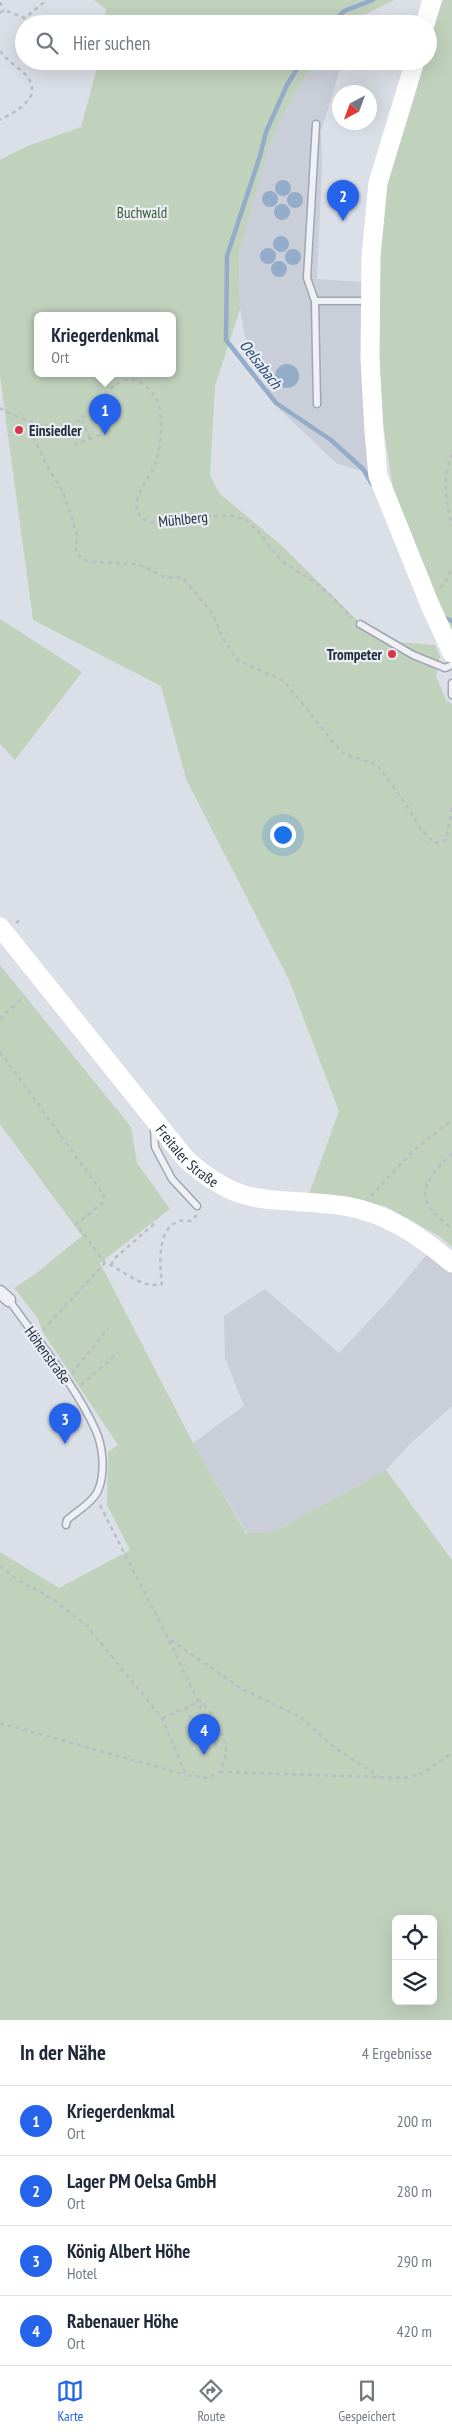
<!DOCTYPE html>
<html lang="de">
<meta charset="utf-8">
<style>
body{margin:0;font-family:"PT Sans Narrow",sans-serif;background:#f6f6f7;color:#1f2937}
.controls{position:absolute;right:15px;bottom:15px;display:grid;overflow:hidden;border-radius:8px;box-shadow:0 5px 20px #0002}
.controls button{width:45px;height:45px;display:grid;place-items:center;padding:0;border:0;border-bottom:1px solid #e0e1e3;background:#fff;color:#1f2937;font:25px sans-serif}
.compass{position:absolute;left:332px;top:85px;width:45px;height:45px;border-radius:50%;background:#fff;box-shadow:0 5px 20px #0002;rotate:221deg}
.you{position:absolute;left:282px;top:834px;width:18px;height:18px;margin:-12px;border:4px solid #fff;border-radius:50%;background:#1a73e8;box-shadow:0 0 0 8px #1a73e833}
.badge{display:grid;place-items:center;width:32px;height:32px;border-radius:50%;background:#2563eb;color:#fff;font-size:16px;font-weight:700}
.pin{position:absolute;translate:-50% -41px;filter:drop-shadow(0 1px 2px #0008)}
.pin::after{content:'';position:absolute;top:26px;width:18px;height:15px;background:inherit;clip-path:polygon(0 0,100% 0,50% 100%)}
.popup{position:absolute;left:34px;top:312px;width:142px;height:65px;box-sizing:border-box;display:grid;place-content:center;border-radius:8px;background:#fff;filter:drop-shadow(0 1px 4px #0005);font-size:16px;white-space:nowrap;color:#747a83}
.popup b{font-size:19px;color:#1f2937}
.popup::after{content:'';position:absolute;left:50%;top:100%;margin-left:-10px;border:10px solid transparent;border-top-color:#fff}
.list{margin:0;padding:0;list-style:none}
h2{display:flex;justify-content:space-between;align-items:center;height:65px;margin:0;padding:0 20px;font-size:21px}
h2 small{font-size:16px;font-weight:400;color:#747a83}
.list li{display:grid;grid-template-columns:32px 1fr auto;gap:15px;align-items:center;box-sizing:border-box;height:70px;padding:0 20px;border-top:1px solid #e0e1e3}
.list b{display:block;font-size:19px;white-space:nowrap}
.list p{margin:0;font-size:16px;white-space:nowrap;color:#747a83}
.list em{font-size:16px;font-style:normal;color:#747a83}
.icon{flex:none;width:28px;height:28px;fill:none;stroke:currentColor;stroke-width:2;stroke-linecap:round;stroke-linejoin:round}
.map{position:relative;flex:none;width:452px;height:2020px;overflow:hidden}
.search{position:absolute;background:#fff;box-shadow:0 5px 20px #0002;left:15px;right:15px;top:15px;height:55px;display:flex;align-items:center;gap:12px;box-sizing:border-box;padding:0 18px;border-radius:28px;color:#747a83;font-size:19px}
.sheet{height:345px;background:#fff}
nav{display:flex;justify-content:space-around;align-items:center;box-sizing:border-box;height:70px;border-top:1px solid #e0e1e3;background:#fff;font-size:14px;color:#747a83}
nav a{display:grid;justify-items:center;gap:2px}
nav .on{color:#2563eb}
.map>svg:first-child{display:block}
.built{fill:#c9ced9}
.green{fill:#c0d1bc;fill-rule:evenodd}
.water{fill:#93acca}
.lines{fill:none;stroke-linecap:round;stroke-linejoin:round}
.stream{stroke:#93acca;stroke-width:4.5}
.lane-casing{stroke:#a0a6b1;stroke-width:9}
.street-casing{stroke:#a0a6b1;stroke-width:15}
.path{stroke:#b9bdc5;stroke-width:2.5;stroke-dasharray:4 4;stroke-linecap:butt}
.lane{stroke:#eef0f5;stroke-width:6}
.street{stroke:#eef0f5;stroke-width:12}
.secondary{stroke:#fff;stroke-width:19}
.poi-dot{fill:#d6364a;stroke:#eaeef4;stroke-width:2}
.labels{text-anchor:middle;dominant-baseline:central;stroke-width:4.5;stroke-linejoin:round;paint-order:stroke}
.park-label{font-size:15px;fill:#375a31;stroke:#eaeef4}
.poi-label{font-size:15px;font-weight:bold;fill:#242d3d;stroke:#eaeef4;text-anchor:start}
.street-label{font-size:15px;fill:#242d3d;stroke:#eaeef4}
.water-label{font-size:16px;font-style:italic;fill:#2c4a73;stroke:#eaeef4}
</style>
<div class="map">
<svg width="452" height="2020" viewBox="0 0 452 2020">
<rect width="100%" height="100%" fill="#dbdfe7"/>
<path class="built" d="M321,61h4l15,9 -19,61 1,36 -5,112 46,3 11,193 -38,-12 -61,-58 -30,-69 -5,-27 -1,-56 30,-107 11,-26 31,-53z
M428,1253l24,20v133l-42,38 -24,26 -112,62 -27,1 -54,-90 51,-37 -19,-48 -1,-42 41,-27 74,64 49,-52z"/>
<path class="green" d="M94,0h300l-32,16 -7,8h-251l2,-15z
M443,0h9v641l-59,-151 -10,-68 -4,-61v-97l8,-80 36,-123h5v-16z
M99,61h218l-6,6 -31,53 -11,26 -30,107 1,56 -25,77 -5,89 9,18 62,52 75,74 42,23 37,3 5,11 -4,20 10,24 6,4v543l-13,-11 -54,-30 -76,-12 30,-83 -50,-131 -103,-201 -25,-93 -128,-66 -33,-244v-216l25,-13 56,-20zM38,316h134v58h-134z
M0,619l82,53 -67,88 -15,-16z
M0,965l131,162 6,36 33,46 -70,54 93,180 53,90 28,-1 112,-62 66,90v460h-452v-468l59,36 71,-38 -23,-45 1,-53 10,-7 -74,-111 -7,-17 -23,-29 20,-13 48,-39 -82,-112zM396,1919h37v82h-37z"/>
<path class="water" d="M275 188a8 8 0 1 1 16 0a8 8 0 1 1-16 0Z
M262 199a8 8 0 1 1 16 0a8 8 0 1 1-16 0Z
M287 200a8 8 0 1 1 16 0a8 8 0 1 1-16 0Z
M274 212a8 8 0 1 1 16 0a8 8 0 1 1-16 0Z
M273 244a8 8 0 1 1 16 0a8 8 0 1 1-16 0Z
M260 256a8 8 0 1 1 16 0a8 8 0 1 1-16 0Z
M285 257a8 8 0 1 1 16 0a8 8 0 1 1-16 0Z
M271 269a8 8 0 1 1 16 0a8 8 0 1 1-16 0Z
M275 376a12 12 0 1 1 24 0a12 12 0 1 1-24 0Z"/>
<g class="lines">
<path class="stream" d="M331,24l13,-13 29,-11
M302,61l-15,24 -21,47 -6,24 -33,100 -1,84 50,63 55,37 32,29 9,15
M442,617l10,4"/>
<defs>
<path id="lane" d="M316,124l-9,154 8,23 2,103
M315,301h54
M360,624l53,31 32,13 7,-3
M452,683v12
M154,1128l1,19 17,32 25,27
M9,1300c30,43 66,84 87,131 7,16 9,40 3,57 -4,13 -22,23 -32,32l-1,5"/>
<path id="street" d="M0,1292l9,8"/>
</defs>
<use href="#lane" class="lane-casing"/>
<use href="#street" class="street-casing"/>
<path class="path" d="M0,2l4,8
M0,13l4,-3 21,8 19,-16v-2
M0,51c7,10 17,15 25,23 21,23 -9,37 -25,46
M0,408c20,11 49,24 72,16 22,-8 40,-53 65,-43 31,12 26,55 19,81 -5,16 -29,38 -15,55 16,17 72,-8 96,0 24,8 30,32 48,46 10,8 22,13 32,21 13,10 24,22 35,34
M82,420l8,19
M29,422l5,17 13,27 16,26 14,42 -1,17 5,8 11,3 46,2 27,13 18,1 30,36 9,23 15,23 47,21 58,72 35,12 28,38 16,26 13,14 12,-3 6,-32
M74,445l26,-10
M452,454c-10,19 -6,52 0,72
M440,587l4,-2 8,-17
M16,923l5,-4
M0,1019l23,-22
M0,1052l99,136 5,9 -1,6 -27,21 29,39
M452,1153c-31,32 -40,45 0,76
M371,1196l41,-44 40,-32
M111,1265l4,-7 40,-35
M43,1330l62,-67c18,6 37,27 57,21 -2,-18 -6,-55 17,-63 3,-1 9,0 12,0l6,-6
M72,1373l36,-44
M81,1385l37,-32
M100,1505c40,81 83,156 116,240l-15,7
M0,1566l15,12 39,22 33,26 75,92 24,57 22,3 12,-6c2,-6 6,-13 6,-19 1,-17 -16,-45 -29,-55
M171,1640l71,49 58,28 35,31 46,30
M186,1707l10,25 4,2 10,-5
M162,1718l37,-16
M0,1723l186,52
M220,1772l185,6 18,-5 29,-20"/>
<use href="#lane" class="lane"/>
<use href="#street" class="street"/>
<g class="secondary">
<path d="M425,24l7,-24"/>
<path d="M415,61l-37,122 -7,74 -1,101 4,74 4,44 52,129 22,48"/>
<path id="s1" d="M0,927l185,231c59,55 90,37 160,48 42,7 75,30 107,57"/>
</g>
</g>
<g class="poi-dot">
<circle cx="19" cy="430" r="5"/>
<circle cx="392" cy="654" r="5"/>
</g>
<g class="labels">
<g class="park-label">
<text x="142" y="212">Buchwald</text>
</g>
<g class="poi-label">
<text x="29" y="430">Einsiedler</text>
<text x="382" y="654" text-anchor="end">Trompeter</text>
</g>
<g class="street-label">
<text transform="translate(183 519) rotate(-6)">Mühlberg</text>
<text stroke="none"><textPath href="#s1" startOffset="296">Freitaler Straße</textPath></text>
<text transform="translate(48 1355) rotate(54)">Höhenstraße</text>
</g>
<g class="water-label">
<text transform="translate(261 364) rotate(52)">Oelsabach</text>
</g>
</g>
</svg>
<div class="controls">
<button><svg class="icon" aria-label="locate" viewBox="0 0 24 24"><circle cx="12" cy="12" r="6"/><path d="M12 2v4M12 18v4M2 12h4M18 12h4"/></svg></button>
<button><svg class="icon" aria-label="layers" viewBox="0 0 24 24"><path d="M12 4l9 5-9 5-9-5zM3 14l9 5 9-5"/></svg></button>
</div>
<svg class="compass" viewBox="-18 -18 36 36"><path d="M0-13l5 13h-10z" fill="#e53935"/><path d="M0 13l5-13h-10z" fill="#747a83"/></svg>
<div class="you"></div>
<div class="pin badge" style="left:105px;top:435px">1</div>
<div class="popup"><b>Kriegerdenkmal</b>Ort</div>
<div class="pin badge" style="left:343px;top:221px">2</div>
<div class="pin badge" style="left:65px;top:1444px">3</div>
<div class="pin badge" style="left:204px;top:1755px">4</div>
<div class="search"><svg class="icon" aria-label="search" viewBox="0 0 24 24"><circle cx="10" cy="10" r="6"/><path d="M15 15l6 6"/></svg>Hier suchen</div>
</div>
<section class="sheet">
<h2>In der Nähe<small>4 Ergebnisse</small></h2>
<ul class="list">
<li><span class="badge">1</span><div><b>Kriegerdenkmal</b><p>Ort</p></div><em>200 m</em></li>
<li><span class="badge">2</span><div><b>Lager PM Oelsa GmbH</b><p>Ort</p></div><em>280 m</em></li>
<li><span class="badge">3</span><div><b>König Albert Höhe</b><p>Hotel</p></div><em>290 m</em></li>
<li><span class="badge">4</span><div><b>Rabenauer Höhe</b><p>Ort</p></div><em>420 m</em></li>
</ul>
</section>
<nav>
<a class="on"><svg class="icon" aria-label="map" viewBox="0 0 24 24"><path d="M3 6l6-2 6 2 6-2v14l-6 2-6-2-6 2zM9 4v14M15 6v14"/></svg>Karte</a>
<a><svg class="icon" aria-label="directions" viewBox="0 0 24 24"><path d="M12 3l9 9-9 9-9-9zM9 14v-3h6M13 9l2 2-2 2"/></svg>Route</a>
<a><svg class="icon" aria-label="saved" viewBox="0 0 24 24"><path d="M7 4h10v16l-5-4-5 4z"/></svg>Gespeichert</a>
</nav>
